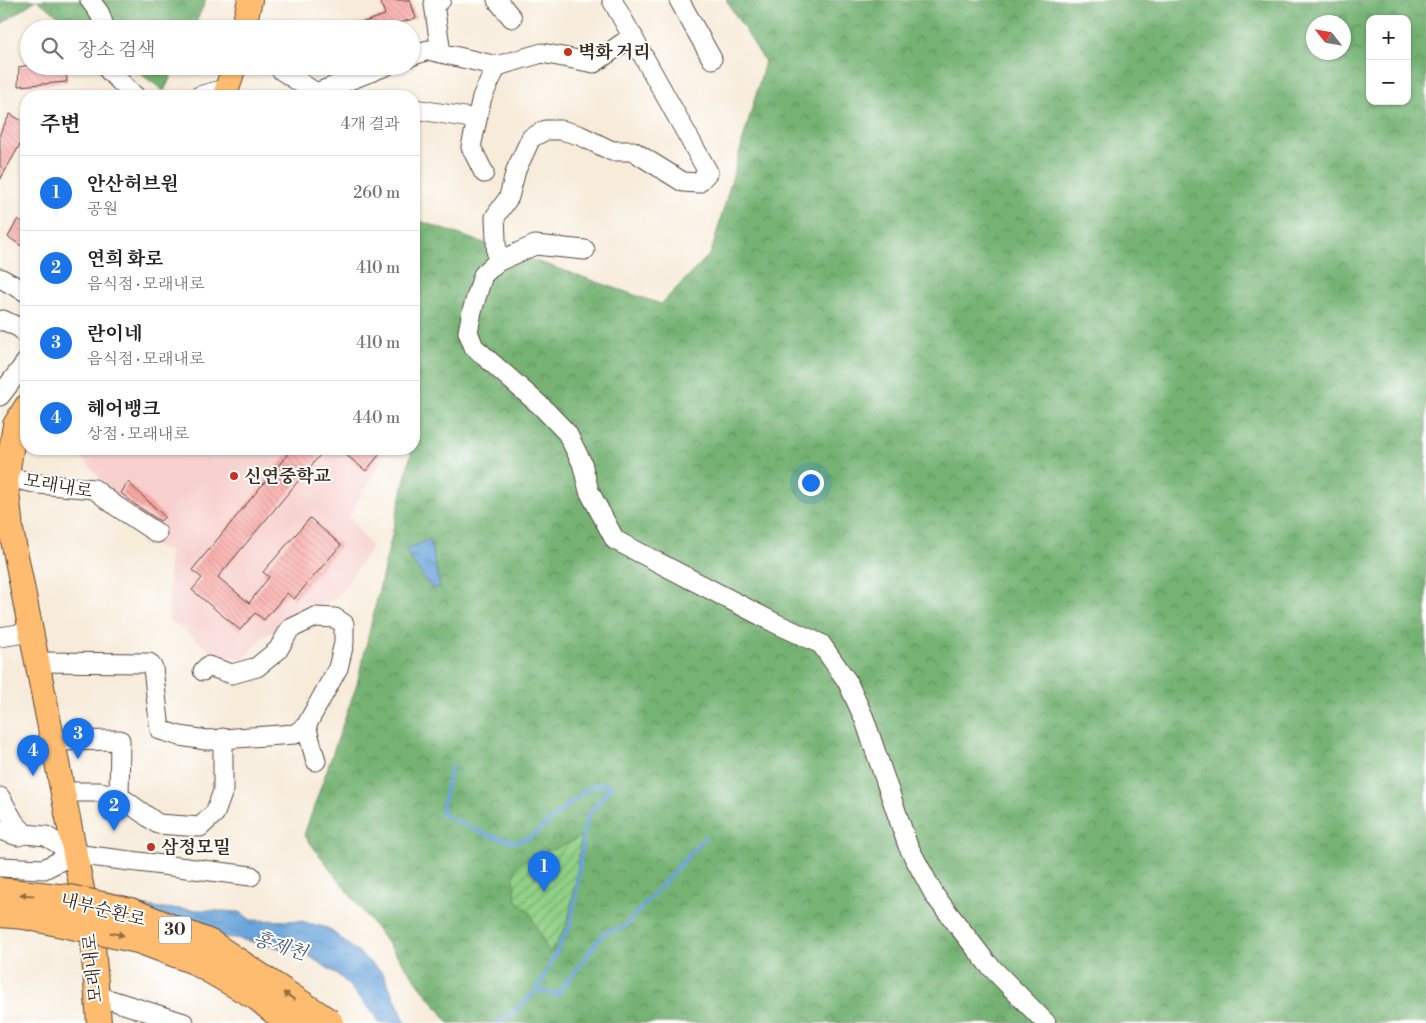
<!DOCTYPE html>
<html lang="ko">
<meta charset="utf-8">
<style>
body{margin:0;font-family:"Libre Bodoni","Noto Serif KR",serif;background:#f2f2f2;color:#222}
.controls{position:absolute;right:15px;top:15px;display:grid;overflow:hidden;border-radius:10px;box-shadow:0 1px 4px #0004}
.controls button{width:45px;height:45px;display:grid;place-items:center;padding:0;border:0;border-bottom:1px solid #e0e0e0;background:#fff;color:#222;font:25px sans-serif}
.compass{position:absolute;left:1306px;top:15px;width:45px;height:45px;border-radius:50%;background:#fff;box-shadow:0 1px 4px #0004;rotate:301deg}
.you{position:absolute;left:810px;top:482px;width:18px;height:18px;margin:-12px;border:4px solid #fff;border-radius:50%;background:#1a73e8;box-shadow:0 0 0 8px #1a73e833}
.badge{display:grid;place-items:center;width:32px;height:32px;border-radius:50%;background:#1a73e8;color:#fff;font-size:16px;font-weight:700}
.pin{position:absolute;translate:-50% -41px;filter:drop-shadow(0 1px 2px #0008)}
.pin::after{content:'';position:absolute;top:26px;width:18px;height:15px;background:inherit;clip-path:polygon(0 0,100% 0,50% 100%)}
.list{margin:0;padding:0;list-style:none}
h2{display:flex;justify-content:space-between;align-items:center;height:65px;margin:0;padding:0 20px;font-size:21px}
h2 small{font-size:16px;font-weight:400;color:#767676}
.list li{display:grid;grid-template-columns:32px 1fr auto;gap:15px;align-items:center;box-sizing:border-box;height:75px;padding:0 20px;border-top:1px solid #e0e0e0}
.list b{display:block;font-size:19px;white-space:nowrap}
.list p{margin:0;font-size:16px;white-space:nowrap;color:#767676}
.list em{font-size:16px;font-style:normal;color:#767676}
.icon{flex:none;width:28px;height:28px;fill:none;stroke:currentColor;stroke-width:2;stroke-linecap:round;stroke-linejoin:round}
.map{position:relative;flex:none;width:1426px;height:1023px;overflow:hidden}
.search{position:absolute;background:#fff;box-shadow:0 1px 4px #0004;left:20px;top:20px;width:400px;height:55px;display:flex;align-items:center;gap:12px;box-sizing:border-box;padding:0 18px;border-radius:28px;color:#767676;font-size:19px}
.panel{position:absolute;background:#fff;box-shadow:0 1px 4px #0004;left:20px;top:90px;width:400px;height:365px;border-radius:20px}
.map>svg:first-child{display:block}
.built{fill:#f7d0ce}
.forest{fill:url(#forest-crowns);stroke:#586e48;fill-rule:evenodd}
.garden{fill:url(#garden-furrows);stroke:#667d52}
.water{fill:url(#water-ripples);stroke:#53677c}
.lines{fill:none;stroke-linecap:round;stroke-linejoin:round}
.stream{stroke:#6ba4da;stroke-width:4}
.building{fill:url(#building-back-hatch)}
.minor-casing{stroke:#57473a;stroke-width:21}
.major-casing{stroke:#57473a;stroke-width:26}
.minor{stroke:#fff;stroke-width:19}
.major{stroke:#fdbc70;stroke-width:24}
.highway-bridge-casing{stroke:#57473a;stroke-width:30;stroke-linecap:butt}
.highway-bridge{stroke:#fdbc70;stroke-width:28}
.oneway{fill:#926c43}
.poi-dot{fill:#c8321e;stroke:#fff;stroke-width:2}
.labels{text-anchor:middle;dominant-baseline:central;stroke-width:4;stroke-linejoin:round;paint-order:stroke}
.shield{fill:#fff;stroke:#766a62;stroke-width:1}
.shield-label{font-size:16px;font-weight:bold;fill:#3b2a1e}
.poi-label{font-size:18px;font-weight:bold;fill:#3b2a1e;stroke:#fff;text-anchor:start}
.street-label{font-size:18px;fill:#3b2a1e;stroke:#fff}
.water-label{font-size:19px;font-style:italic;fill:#4e5b69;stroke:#fff}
</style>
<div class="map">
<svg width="1426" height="1023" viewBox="0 0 1426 1023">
<defs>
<pattern id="forest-crowns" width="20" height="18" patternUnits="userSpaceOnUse" patternTransform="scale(1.25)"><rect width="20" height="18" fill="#74b273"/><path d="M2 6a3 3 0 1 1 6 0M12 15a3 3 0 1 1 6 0" fill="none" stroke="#60915e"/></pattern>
<pattern id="garden-furrows" width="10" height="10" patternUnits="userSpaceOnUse" patternTransform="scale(1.25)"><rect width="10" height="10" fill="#90d086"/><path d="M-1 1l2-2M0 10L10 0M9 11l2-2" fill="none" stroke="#77a96d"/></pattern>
<pattern id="water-ripples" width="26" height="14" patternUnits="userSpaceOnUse" patternTransform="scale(1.25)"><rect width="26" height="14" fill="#6ba4da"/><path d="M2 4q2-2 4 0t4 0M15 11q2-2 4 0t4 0" fill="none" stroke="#5986b0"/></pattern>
<pattern id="building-back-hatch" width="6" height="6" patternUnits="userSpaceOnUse" patternTransform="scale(1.25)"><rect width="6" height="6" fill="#faa9a6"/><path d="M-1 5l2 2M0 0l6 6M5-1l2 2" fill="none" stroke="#cc8a87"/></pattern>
</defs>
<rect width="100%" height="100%" fill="#fff"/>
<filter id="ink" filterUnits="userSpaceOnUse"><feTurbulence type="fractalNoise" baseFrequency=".02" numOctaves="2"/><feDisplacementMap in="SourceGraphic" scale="10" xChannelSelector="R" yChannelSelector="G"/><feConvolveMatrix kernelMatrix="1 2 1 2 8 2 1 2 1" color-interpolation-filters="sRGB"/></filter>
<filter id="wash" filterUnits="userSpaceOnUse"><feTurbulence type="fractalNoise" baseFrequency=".0096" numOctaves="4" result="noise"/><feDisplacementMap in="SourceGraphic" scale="20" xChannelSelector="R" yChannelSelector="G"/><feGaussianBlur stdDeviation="1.12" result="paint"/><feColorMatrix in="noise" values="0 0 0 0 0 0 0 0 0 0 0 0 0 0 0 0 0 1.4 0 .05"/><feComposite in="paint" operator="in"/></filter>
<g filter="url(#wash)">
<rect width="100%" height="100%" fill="#f7ebd9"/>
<path class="built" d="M72,449h311l-2,12 -32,55 23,32 -35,49 -73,39 -20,23 -28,-4 -47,-36v-68l-21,-7 -52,-71z"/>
<path class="forest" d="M0,0h36l-36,25z
M37,0h169l-13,29h-116z
M726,0h700v1023h-977l-145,-188 53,-151 55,-235h2v-230l247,85 50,-51 54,-191zM1370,19h37v82h-37zM1314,22h30v30h-30z
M130,66h46l-12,25z"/>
<path class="garden" d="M581,837l-6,48 -8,39 -17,30 -21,-43 -13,-11 -2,-21 2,-12 9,-7 18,-9 12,-2z"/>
<path class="water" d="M430,539l10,49 -10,-1 -25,-37z
M86,898l75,10 79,4 11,8 50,1 27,7 55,45 23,50h-28l-2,-7 -35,-39 -35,-23 -71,-16 -73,-5z"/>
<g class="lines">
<path class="stream" d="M451,767l-10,47 47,21 28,7 15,-5 57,-49 15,-4 8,2 -23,30 -4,16 -8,62 -6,31 -33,65 -19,19 -20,14
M537,990l20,5 47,-62 20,-6 81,-90"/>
</g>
<g id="blocks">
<path class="building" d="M380,0h30l6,18 -26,8 1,3h-42v-2l36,-12z
M29,65l37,1 1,16 -49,4 1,-19z
M10,114l16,9v11l-26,46v-47z
M18,219l8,6v24l-18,-12z
M292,449h33l-107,128 31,26 20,-26 -6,-5 47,-54 31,27 -47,54 -7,-6 -23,27 -9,-7 -15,17 -48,-40 10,-12 -10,-8z
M339,449h33l7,6 -13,16z
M128,482l37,35 -5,4 -24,-16 -15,-12z"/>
</g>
</g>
<g filter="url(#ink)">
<use href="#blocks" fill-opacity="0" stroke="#57473a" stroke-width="1"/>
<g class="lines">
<defs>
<path id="minor" d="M90,0l10,14 5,15
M497,0l15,18
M679,0l33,59
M441,53l-7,-49 7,-4
M411,56l17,-6 69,16
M108,66l1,5 26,25
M281,70l35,23 70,-27
M199,96l29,-8
M414,109l63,10
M484,173l-13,-26 11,-50 15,-31 45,-13 52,10 39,-27
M585,250l-50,-5 -38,17 -14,13 -11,36 -4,21 6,15 68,60 25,26 15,30 7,28 26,49 162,84 44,20 26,37 17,37 44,128 27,50 52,67 59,60
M497,262l-2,-45 14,-20 7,-27 15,-32 15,-8h15l18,5 33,16h21l50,31 15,1 10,-11 -96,-172
M0,278l26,14
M0,321l3,-1 17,8 6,6
M0,396l26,-34
M7,477l32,7 55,5 22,17 41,27
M0,637l31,-5
M37,662l112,1 4,5 7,62 20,6 26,4 89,-6 11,-8
M203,671l5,-5 24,8 25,-7 21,-17 12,-21 25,-12 20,1 9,6v19l-6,25 -32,58 10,35
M52,741l68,-1 -1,56
M62,792h38l19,4 39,28 42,3 15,-14 8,-22v-53
M0,797l14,25 11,12
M0,830l18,6 7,-2 21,2 28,18 177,22
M0,867l44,2 30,-15
M95,995l89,28"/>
<path id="major" d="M243,29l7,-29
M225,96l9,-30
M26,407l-11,18 -9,56 5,49 82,415 6,78"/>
</defs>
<use href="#minor" class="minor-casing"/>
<use href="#major" class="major-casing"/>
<use href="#minor" class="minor"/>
<use href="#major" class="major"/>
<defs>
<path id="highway-bridge" d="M0,892l69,7 61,13 80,32 119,79
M0,913l25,2 113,24 56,21 63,36 33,27"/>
</defs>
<use href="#highway-bridge" class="highway-bridge-casing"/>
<use href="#highway-bridge" class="highway-bridge"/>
</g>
<defs><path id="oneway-solid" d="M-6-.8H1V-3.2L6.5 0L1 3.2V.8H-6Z" transform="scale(1.25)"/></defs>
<g class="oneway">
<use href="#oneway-solid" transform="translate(27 895) rotate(-175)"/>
<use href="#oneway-solid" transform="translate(117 934) rotate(12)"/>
<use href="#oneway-solid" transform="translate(289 996) rotate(-146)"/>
</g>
</g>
<g class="poi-dot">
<circle cx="568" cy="52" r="5"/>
<circle cx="234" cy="476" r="5"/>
<circle cx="151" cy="847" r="5"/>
</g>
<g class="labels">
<rect class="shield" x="159" y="916.5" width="32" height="27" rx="4"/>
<g class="shield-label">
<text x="175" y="930">30</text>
</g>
<g class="poi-label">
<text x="578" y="52">벽화 거리</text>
<text x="244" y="476">신연중학교</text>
<text x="161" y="847">삼정모밀</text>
</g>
<g class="street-label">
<text transform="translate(58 486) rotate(10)">모래내로</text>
<text transform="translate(103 910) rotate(14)">내부순환로</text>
<text transform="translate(93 968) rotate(-96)">모래내로</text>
</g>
<g class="water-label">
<text transform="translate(280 946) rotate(17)">홍제천</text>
</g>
</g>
</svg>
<div class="controls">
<button>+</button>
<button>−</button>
</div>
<svg class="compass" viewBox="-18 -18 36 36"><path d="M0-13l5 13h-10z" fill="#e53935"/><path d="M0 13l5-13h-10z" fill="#767676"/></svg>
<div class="you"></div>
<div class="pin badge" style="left:544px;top:892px">1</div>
<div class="pin badge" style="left:114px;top:831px">2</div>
<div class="pin badge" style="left:78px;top:759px">3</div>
<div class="pin badge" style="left:33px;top:776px">4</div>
<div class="search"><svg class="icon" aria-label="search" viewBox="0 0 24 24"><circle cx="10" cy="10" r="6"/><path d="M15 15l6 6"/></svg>장소 검색</div>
<section class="panel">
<h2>주변<small>4개 결과</small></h2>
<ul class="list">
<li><span class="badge">1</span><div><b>안산허브원</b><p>공원</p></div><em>260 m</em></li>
<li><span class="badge">2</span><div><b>연희 화로</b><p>음식점 · 모래내로</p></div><em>410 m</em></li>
<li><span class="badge">3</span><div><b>란이네</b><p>음식점 · 모래내로</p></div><em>410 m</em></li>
<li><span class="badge">4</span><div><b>헤어뱅크</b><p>상점 · 모래내로</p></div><em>440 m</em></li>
</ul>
</section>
</div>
